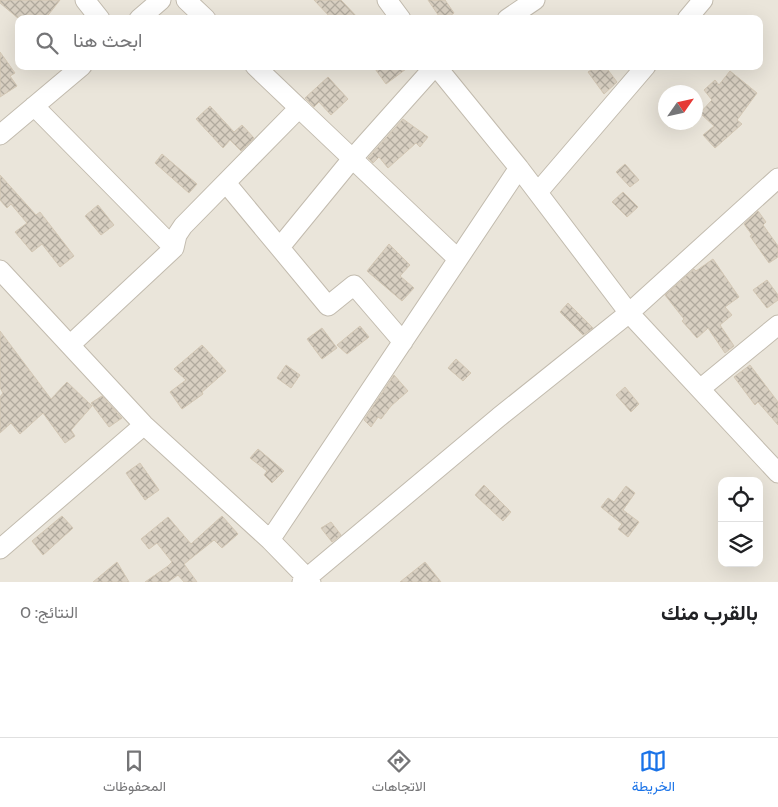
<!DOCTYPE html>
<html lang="ar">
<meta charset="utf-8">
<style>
body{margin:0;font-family:Cabin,Vazirmatn,sans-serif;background:#f2f2f2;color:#202124;direction:rtl}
.controls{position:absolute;right:15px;bottom:15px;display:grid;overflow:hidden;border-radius:10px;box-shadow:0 5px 20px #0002}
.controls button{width:45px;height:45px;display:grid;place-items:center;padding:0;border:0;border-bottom:1px solid #e0e0e0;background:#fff;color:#202124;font:25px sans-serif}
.compass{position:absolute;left:658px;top:85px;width:45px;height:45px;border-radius:50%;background:#fff;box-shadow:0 5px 20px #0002;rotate:56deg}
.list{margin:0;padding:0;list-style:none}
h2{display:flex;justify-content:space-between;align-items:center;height:65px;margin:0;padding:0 20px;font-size:21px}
h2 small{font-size:16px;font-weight:400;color:#757577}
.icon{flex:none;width:28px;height:28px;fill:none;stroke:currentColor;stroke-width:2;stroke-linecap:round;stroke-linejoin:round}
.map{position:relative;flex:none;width:778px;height:582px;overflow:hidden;direction:ltr}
.search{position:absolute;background:#fff;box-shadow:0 5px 20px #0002;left:15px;right:15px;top:15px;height:55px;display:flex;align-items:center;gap:12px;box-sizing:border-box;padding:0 18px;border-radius:10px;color:#757577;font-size:19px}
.sheet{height:155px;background:#fff}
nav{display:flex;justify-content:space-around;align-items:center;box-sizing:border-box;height:70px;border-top:1px solid #e0e0e0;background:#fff;font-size:14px;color:#757577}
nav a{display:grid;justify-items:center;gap:2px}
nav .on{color:#1a73e8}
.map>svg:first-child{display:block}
.residential{fill:#eae5da;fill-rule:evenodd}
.building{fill:url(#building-cross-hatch);stroke:#d3c7b4}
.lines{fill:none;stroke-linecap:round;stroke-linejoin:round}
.minor-casing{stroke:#c2bbae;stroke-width:21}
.minor{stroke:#fff;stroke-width:19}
</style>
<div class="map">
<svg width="778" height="582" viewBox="0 0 778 582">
<defs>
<pattern id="building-cross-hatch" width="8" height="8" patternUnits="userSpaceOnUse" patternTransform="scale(1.25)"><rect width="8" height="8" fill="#d8cfc1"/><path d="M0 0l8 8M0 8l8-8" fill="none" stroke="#b1aa9e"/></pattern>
</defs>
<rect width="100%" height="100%" fill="#f6f3ec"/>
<path class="residential" d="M0,0h778v582h-778zM19,19h740v47h-740zM666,92h30v30h-30zM722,481h37v82h-37z"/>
<path class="building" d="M0,0h60l-15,19h-26l-19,-16z
M314,0h27l18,19h-27z
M428,0h17l9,13 -8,6h-5z
M0,52l15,21 -5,3 7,10 -17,11z
M373,66h37l-24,18z
M597,66h8l12,16 -13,12 -16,-22z
M730,71l27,22 -20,27 5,4 -27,24 -12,-13 11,-9 -14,-13 12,-13 -8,-10 11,-10 4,5z
M328,77l20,22 -17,16 -12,-13 -5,5 -9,-9z
M210,106l24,26 8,-7 12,13 -13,13 -11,-11 -7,8 -27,-29z
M403,119l25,18 -8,10 -4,-4 -28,25 -9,-11 -6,6 -5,-5z
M162,154l35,30 -8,9 -34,-30z
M625,164l14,16 -9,7 -14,-15z
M0,175l36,40 4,-3 34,44 -14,11 -18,-23 -10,8 -17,-20 12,-9 -16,-19 -4,4 -7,-8z
M623,192l15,15 -11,10 -15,-15z
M98,205l16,20 -13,10 -16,-19z
M758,211l8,11 -3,3 15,21v11l-9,6 -19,-27 2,-1 -8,-11z
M389,244l21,21 -10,11 14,12 -12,13 -35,-30z
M713,259l26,38 -14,10 7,8 -12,10 14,21 -9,7 -17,-25 -11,10 -15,-17 2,-2 -19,-24 29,-26 2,2z
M767,280l11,15v5l-11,8 -14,-18z
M568,303l25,25 -10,7 -23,-23z
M360,326l9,11 -22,17 -10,-9z
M322,328l15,20 -15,11 -15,-20z
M0,331l51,68 16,-17 25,24 -21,24 4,6 -10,7 -22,-30 -23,21 -9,-11 -11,10v-36l3,-4 -3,-5z
M202,345l24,26 -24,21 1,2 -21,15 -12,-17 16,-12 -12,-11z
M456,359l15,14 -8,8 -15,-13z
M286,365l14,10 -9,13 -14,-10z
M750,365l28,37v23l-20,-23 -3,3 -21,-28z
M394,375l14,16 -17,15 -10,13 -3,-2 -7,10 -7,-7z
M625,387l14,17 -8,8 -15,-17z
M102,396l20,22 -13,9 -18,-24z
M258,449l26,22 -12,12 -8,-8 3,-4 -17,-13z
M140,463l19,27 -14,10 -19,-27z
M484,485l27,27 -8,9 -28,-26z
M626,486l9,7 -12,17 16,12 -11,15 -10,-8 4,-5 -21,-17 7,-9 6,4z
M62,516l11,12 -30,27 -11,-14z
M222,516l16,18 -16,14 -8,-8 -30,24 13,18h-13l-6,-7 -10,7h-23l23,-16 4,-4 -15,-19 -8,6 -8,-10 27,-22 23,27z
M331,522l10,13 -9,7 -11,-14z
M117,562l12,20h-36z
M425,562l16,20h-41z"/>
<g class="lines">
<defs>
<path id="minor" d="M85,0l15,19
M186,0l20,19
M387,0l14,19
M139,19l22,-19
M507,19l28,-19
M687,19l16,-19
M436,66l83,102 110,145 149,160
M34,106l140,142 -104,97
M299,108l159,151
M0,135l82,-69
M226,183l102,123 26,-21 49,57
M538,192l108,-126
M280,247l72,-88 83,-93
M174,248l3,-13 6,-9 116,-118 -44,-42
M0,270l144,155 126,115 41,42
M700,389l78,-64
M270,540l249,-372
M0,549l144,-124
M302,582l197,-165 130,-104 149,-135"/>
</defs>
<use href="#minor" class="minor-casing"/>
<use href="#minor" class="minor"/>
</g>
</svg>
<div class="controls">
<button><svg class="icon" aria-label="locate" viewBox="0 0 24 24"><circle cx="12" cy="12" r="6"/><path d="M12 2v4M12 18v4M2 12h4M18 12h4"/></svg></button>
<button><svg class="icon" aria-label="layers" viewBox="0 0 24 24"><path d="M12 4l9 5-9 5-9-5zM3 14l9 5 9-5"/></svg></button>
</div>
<svg class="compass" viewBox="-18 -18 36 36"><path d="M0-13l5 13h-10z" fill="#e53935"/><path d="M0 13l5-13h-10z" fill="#757577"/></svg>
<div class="search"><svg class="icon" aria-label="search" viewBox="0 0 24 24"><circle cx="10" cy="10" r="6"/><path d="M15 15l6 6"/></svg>ابحث هنا</div>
</div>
<section class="sheet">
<h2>بالقرب منك<small>النتائج: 0</small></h2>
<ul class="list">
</ul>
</section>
<nav>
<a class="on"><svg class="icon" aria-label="map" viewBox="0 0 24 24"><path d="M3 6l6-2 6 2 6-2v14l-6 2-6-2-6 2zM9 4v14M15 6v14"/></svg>الخريطة</a>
<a><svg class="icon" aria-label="directions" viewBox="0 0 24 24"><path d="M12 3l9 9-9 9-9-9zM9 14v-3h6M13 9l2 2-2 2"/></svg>الاتجاهات</a>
<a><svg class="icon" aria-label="saved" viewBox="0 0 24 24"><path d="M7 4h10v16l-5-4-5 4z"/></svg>المحفوظات</a>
</nav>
